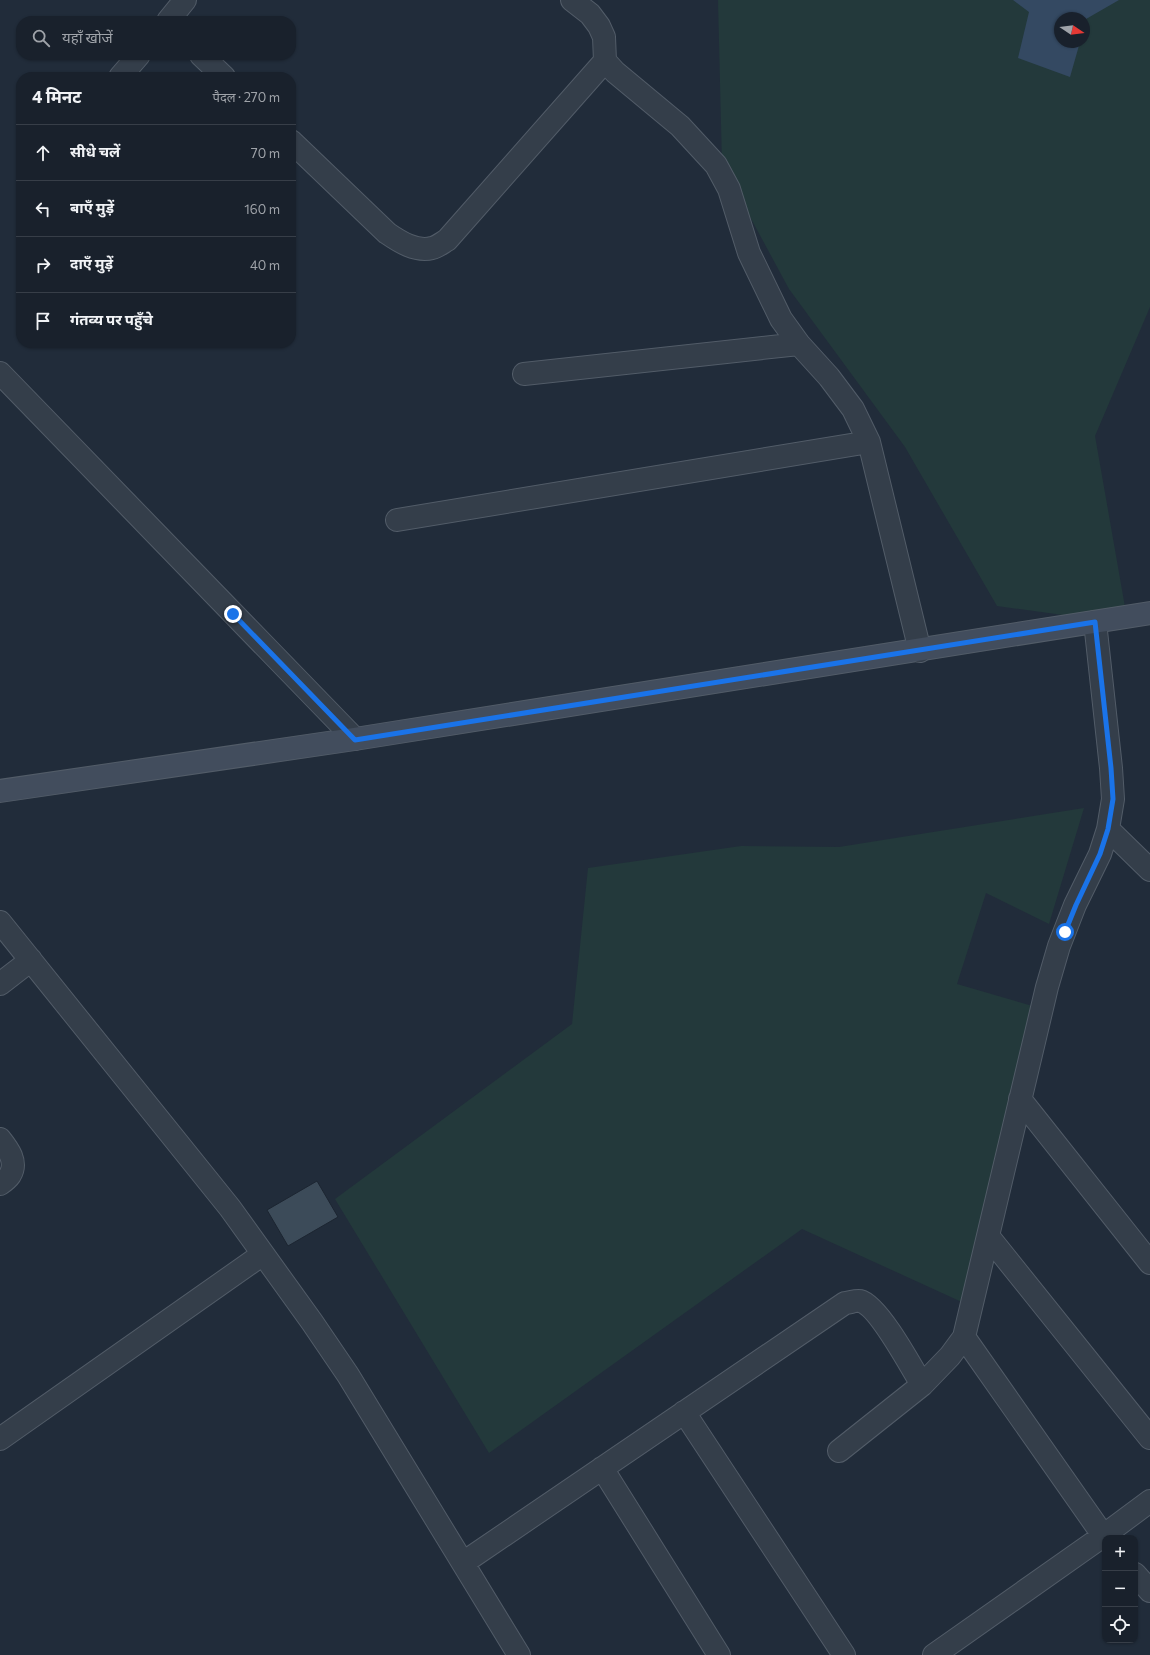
<!DOCTYPE html>
<html lang="hi">
<meta charset="utf-8">
<style>
body{margin:0;font-family:Commissioner,"Noto Sans Devanagari",sans-serif;background:#262e38;color:#f1f3f6}
.controls{position:absolute;right:12px;bottom:12px;display:grid;overflow:hidden;border-radius:8px;box-shadow:0 1px 3px #0004}
.controls button{width:36px;height:36px;display:grid;place-items:center;padding:0;border:0;border-bottom:1px solid #373e48;background:#19212c;color:#f1f3f6;font:20px sans-serif}
.compass{position:absolute;left:1054px;top:12px;width:36px;height:36px;border-radius:50%;background:#19212c;box-shadow:0 1px 3px #0004;rotate:103deg}
.stop{position:absolute;width:12px;height:12px;margin:-9px;border:3px solid #1a73e8;border-radius:50%;background:#fff}
.stop.end{background:#1a73e8;border-color:#fff;box-shadow:0 1px 4px #0008}
.list{margin:0;padding:0;list-style:none}
h2{display:flex;justify-content:space-between;align-items:center;height:52px;margin:0;padding:0 16px;font-size:17px}
h2 small{font-size:13px;font-weight:400;color:#9fa3a9}
.list li{display:grid;grid-template-columns:26px 1fr auto;gap:12px;align-items:center;box-sizing:border-box;height:56px;padding:0 16px;border-top:1px solid #373e48}
.list b{display:block;font-size:15px;white-space:nowrap}
.list em{font-size:13px;font-style:normal;color:#9fa3a9}
.icon{flex:none;width:22px;height:22px;fill:none;stroke:currentColor;stroke-width:2;stroke-linecap:round;stroke-linejoin:round}
.map{position:relative;flex:none;width:1150px;height:1655px;overflow:hidden}
.search{position:absolute;background:#19212c;box-shadow:0 1px 3px #0004;left:16px;top:16px;width:280px;height:44px;display:flex;align-items:center;gap:10px;box-sizing:border-box;padding:0 14px;border-radius:16px;color:#9fa3a9;font-size:15px}
.panel{position:absolute;background:#19212c;box-shadow:0 1px 3px #0004;left:16px;top:72px;width:280px;height:276px;border-radius:16px}
.map>svg:first-child{display:block}
.green{fill:#23393b;fill-rule:evenodd}
.water{fill:#344962}
.building{fill:#3c4b59;stroke:#1c2531}
.lines{fill:none;stroke-linecap:round;stroke-linejoin:round}
.street-casing{stroke:#525c68;stroke-width:24}
.secondary-casing{stroke:#525c68;stroke-width:24}
.street{stroke:#343e4a;stroke-width:22}
.secondary{stroke:#424d5d;stroke-width:22}
.route{stroke:#1a73e8;stroke-width:5}
</style>
<div class="map">
<svg width="1150" height="1655" viewBox="0 0 1150 1655">
<rect width="100%" height="100%" fill="#212c3a"/>
<path class="green" d="M718,0h432v307l-55,129 33,188 -131,-18 -92,-159 -116,-158 -67,-124zM1060,18h24v24h-24z
M1084,808l-35,116 -63,-31 -29,91 79,23 -72,296 -162,-74 -313,224 -154,-254 237,-175 16,-156 153,-22 98,1z"/>
<path class="water" d="M1013,0h106l-33,19 -2,8v-9h-24v24h20l-10,35 -52,-19 11,-46z"/>
<path class="building" d="M317,1181l21,36 -50,29 -21,-36z"/>
<g class="lines">
<defs>
<path id="street" d="M572,0l18,14 9,12 5,11 1,24 10,11 65,54 36,39 13,24 20,64 32,66 18,25 30,33 24,32 16,33 51,209
M168,21l17,-21
M201,55l23,22
M120,77l19,-22
M291,141l96,92c13,9 29,19 45,15 5,-1 10,-5 15,-8l158,-179
M0,373l355,366
M524,374l275,-30
M397,520l472,-78
M1108,829l42,41
M0,922l230,286 82,114 36,53 171,280
M0,984l31,-24
M1020,1099l130,164
M0,1139c8,10 18,23 10,36 -2,3 -7,7 -10,9
M988,1236l162,202
M964,1337l141,201
M684,1412l160,243
M0,1439l263,-185
M839,1451l83,-66 28,-29 14,-19 83,-350 12,-41 16,-41 25,-51 8,-25 5,-30 -2,-31 -16,-146
M602,1468l117,187
M463,1563l382,-260c4,0 11,-3 15,-2 18,4 52,67 62,84
M1135,1574l15,17
M934,1655l169,-119 47,-35"/>
<path id="secondary" d="M0,791l355,-52 795,-126"/>
</defs>
<use href="#street" class="street-casing"/>
<use href="#secondary" class="secondary-casing"/>
<use href="#street" class="street"/>
<use href="#secondary" class="secondary"/>
</g>
<g class="lines">
<path class="route" d="M233,614l122,126 740,-118 16,146 2,31 -5,30 -8,25 -24,51 -11,27"/>
</g>
</svg>
<div class="controls">
<button>+</button>
<button>−</button>
<button><svg class="icon" aria-label="locate" viewBox="0 0 24 24"><circle cx="12" cy="12" r="6"/><path d="M12 2v4M12 18v4M2 12h4M18 12h4"/></svg></button>
</div>
<svg class="compass" viewBox="-18 -18 36 36"><path d="M0-13l5 13h-10z" fill="#e53935"/><path d="M0 13l5-13h-10z" fill="#9fa3a9"/></svg>
<div class="stop" style="left:1065px;top:932px"></div>
<div class="stop end" style="left:233px;top:614px"></div>
<div class="search"><svg class="icon" aria-label="search" viewBox="0 0 24 24"><circle cx="10" cy="10" r="6"/><path d="M15 15l6 6"/></svg>यहाँ खोजें</div>
<section class="panel">
<h2>4 मिनट<small>पैदल · 270 m</small></h2>
<ul class="list">
<li><svg class="icon" aria-label="ahead" viewBox="0 0 24 24"><path d="M12 20V5M6 11l6-6 6 6"/></svg><div><b>सीधे चलें</b></div><em>70 m</em></li>
<li><svg class="icon" aria-label="left" viewBox="0 0 24 24"><path d="M17 20v-9H6M10 6l-5 5 5 5"/></svg><div><b>बाएँ मुड़ें</b></div><em>160 m</em></li>
<li><svg class="icon" aria-label="right" viewBox="0 0 24 24"><path d="M7 20v-9h11M14 6l5 5-5 5"/></svg><div><b>दाएँ मुड़ें</b></div><em>40 m</em></li>
<li><svg class="icon" aria-label="arrive" viewBox="0 0 24 24"><path d="M6 21V4h12l-3 4 3 4H6"/></svg><div><b>गंतव्य पर पहुँचे</b></div></li>
</ul>
</section>
</div>
